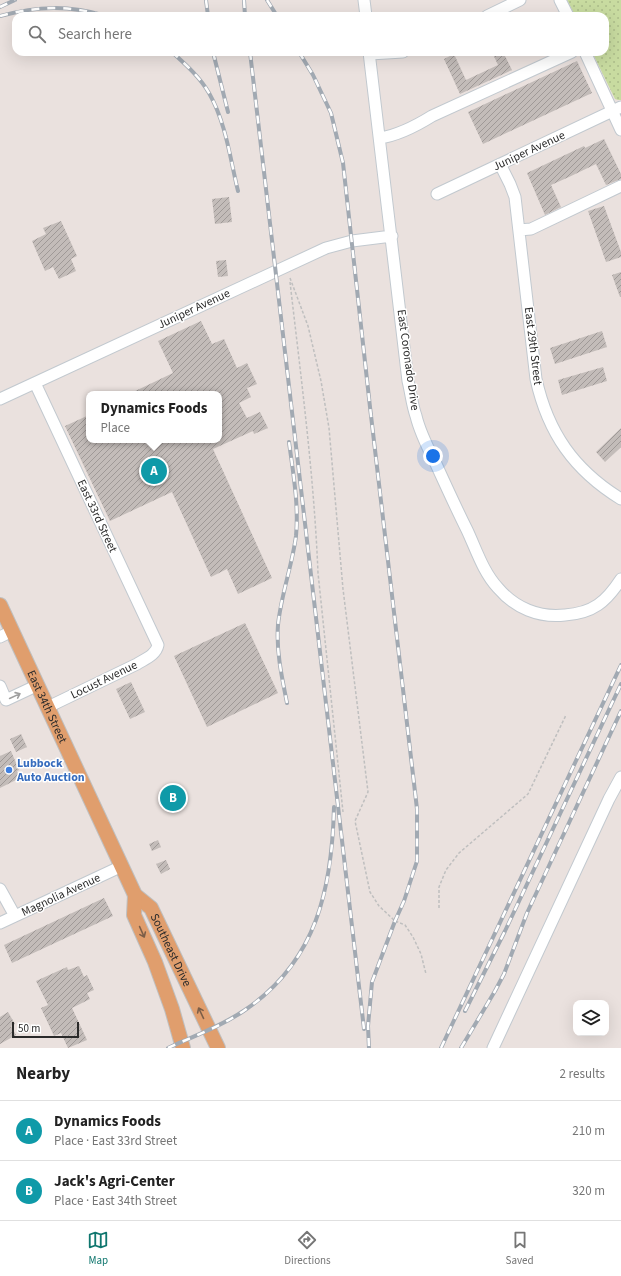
<!DOCTYPE html>
<meta charset="utf-8">
<style>
body{margin:0;font-family:"Source Sans 3",sans-serif;background:#f2f2f2;color:#222}
.controls{position:absolute;right:12px;bottom:12px;display:grid;overflow:hidden;border-radius:8px;box-shadow:0 4px 16px #0002}
.controls button{width:36px;height:36px;display:grid;place-items:center;padding:0;border:0;border-bottom:1px solid #e0e0e0;background:#fff;color:#222;font:20px sans-serif}
.scale{position:absolute;left:12px;bottom:10px;width:67px;box-sizing:border-box;padding-left:4px;border:2px solid #2a2a2a;border-top:0;font-size:11px;line-height:14px;white-space:nowrap;color:#2a2a2a;-webkit-text-stroke:3px #fff;paint-order:stroke}
.you{position:absolute;left:433px;top:456px;width:14px;height:14px;margin:-10px;border:3px solid #fff;border-radius:50%;background:#1a73e8;box-shadow:0 0 0 6px #1a73e833}
.badge{display:grid;place-items:center;width:26px;height:26px;border-radius:50%;background:#0f766e;color:#fff;font-size:13px;font-weight:700}
.pin{position:absolute;translate:-50% -50%;border:2px solid #fff;box-shadow:0 1px 4px #0006}
.popup{position:absolute;left:86px;top:391px;width:136px;height:52px;box-sizing:border-box;display:grid;place-content:center;border-radius:8px;background:#fff;filter:drop-shadow(0 1px 3px #0005);font-size:13px;white-space:nowrap;color:#767676}
.popup b{font-size:15px;color:#222}
.popup::after{content:'';position:absolute;left:50%;top:100%;margin-left:-8px;border:8px solid transparent;border-top-color:#fff}
.list{margin:0;padding:0;list-style:none}
h2{display:flex;justify-content:space-between;align-items:center;height:52px;margin:0;padding:0 16px;font-size:17px}
h2 small{font-size:13px;font-weight:400;color:#767676}
.list li{display:grid;grid-template-columns:26px 1fr auto;gap:12px;align-items:center;box-sizing:border-box;height:60px;padding:0 16px;border-top:1px solid #e0e0e0}
.list b{display:block;font-size:15px;white-space:nowrap}
.list p{margin:0;font-size:13px;white-space:nowrap;color:#767676}
.list em{font-size:13px;font-style:normal;color:#767676}
.icon{flex:none;width:22px;height:22px;fill:none;stroke:currentColor;stroke-width:2;stroke-linecap:round;stroke-linejoin:round}
.map{position:relative;flex:none;width:621px;height:1048px;overflow:hidden}
.search{position:absolute;background:#fff;box-shadow:0 4px 16px #0002;left:12px;right:12px;top:12px;height:44px;display:flex;align-items:center;gap:10px;box-sizing:border-box;padding:0 14px;border-radius:12px;color:#767676;font-size:15px}
.sheet{height:172px;background:#fff}
nav{display:flex;justify-content:space-around;align-items:center;box-sizing:border-box;height:56px;border-top:1px solid #e0e0e0;background:#fff;font-size:11px;color:#767676}
nav a{display:grid;justify-items:center;gap:2px}
nav .on{color:#0f766e}
.map>svg:first-child{display:block}
.park{fill:url(#park-dots)}
.building{fill:url(#building-hatch)}
.lines{fill:none;stroke-linecap:round;stroke-linejoin:round}
.minor-casing{stroke:#c2c9cf;stroke-width:13}
.major-casing{stroke:#bfbfbf;stroke-width:16}
.path{stroke:#bfbfbf;stroke-width:1.5;stroke-dasharray:3 2;stroke-linecap:butt}
.minor{stroke:#fff;stroke-width:11}
.major{stroke:#e09e6d;stroke-width:14}
.rail-casing{stroke:#a1a9b2;stroke-width:4}
.rail{stroke:#fff;stroke-width:2.5;stroke-dasharray:8;stroke-linecap:butt}
.oneway{stroke:#9f9f9f}
.oneway2{stroke:#7c5e48}
.shop-dot{fill:#3f7fe0;stroke:#fff;stroke-width:1.5}
.labels{text-anchor:middle;dominant-baseline:central;stroke-width:3;stroke-linejoin:round;paint-order:stroke}
.street-label{font-size:12px;fill:#2a2a2a;stroke:#fff}
.shop-label{font-size:12px;font-weight:bold;fill:#366cbe;stroke:#fff;text-anchor:start}
</style>
<div class="map">
<svg width="621" height="1048" viewBox="0 0 621 1048">
<defs>
<pattern id="park-dots" width="8" height="8" patternUnits="userSpaceOnUse"><rect width="8" height="8" fill="#c8dba0"/><path d="M2 2h.1M6 6h.1" fill="none" stroke="#acbc8a" stroke-width="1.8" stroke-linecap="round"/></pattern>
<pattern id="building-hatch" width="6" height="6" patternUnits="userSpaceOnUse"><rect width="6" height="6" fill="#c3bcb9"/><path d="M-1 1l2-2M0 6l6-6M5 7l2-2" fill="none" stroke="#9f9997"/></pattern>
</defs>
<rect width="100%" height="100%" fill="#eae1de"/>
<path class="park" d="M567,0h54v100h-3l-3,-1 -23,-47h13v-36h-30z"/>
<path class="building" d="M492,52h11l9,18 -52,24 -16,-35 10,-5 12,26 32,-15z
M577,61l15,32 -109,51 -15,-32z
M604,139l17,35v5l-15,6 -10,-21 -27,13 -18,8 10,22 -16,8 -18,-42 57,-27 1,2z
M229,197l3,25 -17,2 -3,-25z
M604,206l17,46v5l-15,5 -18,-51z
M61,221l16,35 -6,3 5,12 -17,8 -6,-12 -8,4 -13,-30 14,-7 -3,-6z
M226,260l2,16 -10,1 -2,-16z
M621,272v25h-1l-8,-22z
M201,321l11,23 12,-5 13,29 10,-5 10,21 -10,4 4,9 -12,6 8,15 13,-6 8,16 -14,6 -1,-3 -40,18 59,129 -34,16 -11,-25 -16,8 -39,-85 -62,29 -45,-95 24,-11v25h130v-46h-90l44,-21 -15,-32z
M602,331l5,16 -52,17 -5,-16z
M603,367l4,14 -45,14 -4,-15z
M621,428v19l-16,15 -9,-10z
M245,623l33,70 -71,34 -33,-71z
M131,682l14,30 -15,7 -14,-30z
M21,734l6,13 -11,5 -6,-13z
M11,751l8,19 -2,1 3,7 -20,10v-32z
M179,789l5,10 -17,8 -4,-10z
M158,840l3,7 -9,4 -3,-7z
M166,860l4,9 -9,5 -5,-10z
M104,898l9,18 -101,47 -8,-18z
M79,966l5,11 3,-2 7,15 -7,3 3,6 -18,9 15,32 -19,8 -7,-15 -7,3 -13,-28 7,-3 -12,-24 31,-14 1,3z
M8,1012l7,12 -4,2 5,9 -16,9v-27z"/>
<g class="lines">
<defs>
<path id="minor" d="M364,0l2,16
M560,0l8,16
M487,16l33,-16
M369,52l39,329c3,12 4,24 8,35 4,17 12,32 20,48 10,22 20,44 31,66 9,19 16,42 31,58 17,20 41,30 67,27 28,-2 41,-13 56,-36
M585,52l36,78
M370,54l33,-2
M380,138c19,-3 36,-12 52,-22l140,-64
M500,164l10,20 5,13 21,182c12,54 38,91 85,120
M437,194l184,-87
M519,230l12,-1 90,-43
M35,383l123,262c-2,10 -13,14 -21,19l-89,43
M0,399l326,-151 26,-7 40,-5
M0,637l12,-6
M0,686l6,14 32,-15
M0,889l15,27
M0,923l122,-57
M493,1048l116,-249 12,-22"/>
<g id="major">
<path id="s1" d="M0,605l135,290 16,13 67,140"/>
<path d="M135,895l-1,20 21,47 17,47 11,39"/>
</g>
</defs>
<use href="#minor" class="minor-casing"/>
<use href="#major" class="major-casing"/>
<path class="path" d="M290,278l18,48 13,55 8,47 14,161 25,203 -13,29 15,71 9,14 16,15 10,4 8,12 8,17 5,20
M290,282c11,96 24,193 28,291l25,239
M439,908v-21l7,-17 13,-17 69,-59 38,-79"/>
<use href="#minor" class="minor"/>
<use href="#major" class="major"/>
<defs>
<path id="rail" d="M206,0l2,16
M244,0l1,16
M267,0l10,16
M0,7l15,-7
M0,16c38,-10 69,-11 106,0
M172,52c13,12 28,25 37,41 17,30 21,65 29,98
M213,52l15,60
M250,52l114,977
M299,52l14,23 18,38 12,50 27,244 47,402v52l-13,40 -9,20 -23,61 -4,44 1,22
M287,703c-5,-25 -11,-52 -9,-78 3,-30 14,-59 18,-89 3,-31 -3,-64 -7,-94
M465,1011l40,-80 116,-247
M168,1048c26,-12 54,-22 77,-38 72,-49 87,-122 89,-203
M441,1048l180,-383
M461,1048l34,-57 9,-17 23,-61 94,-202"/>
</defs>
<use href="#rail" class="rail-casing"/>
<use href="#rail" class="rail"/>
</g>
<defs><path id="oneway-shaft" d="M-6 0H5M1.5-3L5.5 0L1.5 3" fill="none" stroke-width="1.6" stroke-linecap="round" stroke-linejoin="round"/></defs>
<use class="oneway" href="#oneway-shaft" transform="translate(15 696) rotate(-25)"/>
<g class="oneway2">
<use href="#oneway-shaft" transform="translate(142 932) rotate(66)"/>
<use href="#oneway-shaft" transform="translate(201 1013) rotate(-115)"/>
</g>
<circle class="shop-dot" cx="9" cy="770" r="4"/>
<g class="labels">
<g class="street-label">
<text transform="translate(529 151) rotate(-25)">Juniper Avenue</text>
<text transform="translate(194 309) rotate(-25)">Juniper Avenue</text>
<text transform="translate(533 346) rotate(83)">East 29th Street</text>
<text transform="translate(408 360) rotate(82)">East Coronado Drive</text>
<text transform="translate(97 516) rotate(65)">East 33rd Street</text>
<text transform="translate(104 680) rotate(-26)">Locust Avenue</text>
<text stroke="none"><textPath href="#s1" startOffset="112">East 34th Street</textPath></text>
<text transform="translate(61 895) rotate(-25)">Magnolia Avenue</text>
<text stroke="none"><textPath href="#s1" startOffset="387">Southeast Drive</textPath></text>
</g>
<g class="shop-label">
<text x="17" y="763">Lubbock<tspan x="17" dy="14">Auto Auction</tspan></text>
</g>
</g>
</svg>
<div class="controls">
<button><svg class="icon" aria-label="layers" viewBox="0 0 24 24"><path d="M12 4l9 5-9 5-9-5zM3 14l9 5 9-5"/></svg></button>
</div>
<div class="scale">50 m</div>
<div class="you"></div>
<div class="pin badge" style="left:154px;top:471px;background:#0f9aa8">A</div>
<div class="popup"><b>Dynamics Foods</b>Place</div>
<div class="pin badge" style="left:173px;top:798px;background:#0f9aa8">B</div>
<div class="search"><svg class="icon" aria-label="search" viewBox="0 0 24 24"><circle cx="10" cy="10" r="6"/><path d="M15 15l6 6"/></svg>Search here</div>
</div>
<section class="sheet">
<h2>Nearby<small>2 results</small></h2>
<ul class="list">
<li><span class="badge" style="background:#0f9aa8">A</span><div><b>Dynamics Foods</b><p>Place · East 33rd Street</p></div><em>210 m</em></li>
<li><span class="badge" style="background:#0f9aa8">B</span><div><b>Jack's Agri-Center</b><p>Place · East 34th Street</p></div><em>320 m</em></li>
</ul>
</section>
<nav>
<a class="on"><svg class="icon" aria-label="map" viewBox="0 0 24 24"><path d="M3 6l6-2 6 2 6-2v14l-6 2-6-2-6 2zM9 4v14M15 6v14"/></svg>Map</a>
<a><svg class="icon" aria-label="directions" viewBox="0 0 24 24"><path d="M12 3l9 9-9 9-9-9zM9 14v-3h6M13 9l2 2-2 2"/></svg>Directions</a>
<a><svg class="icon" aria-label="saved" viewBox="0 0 24 24"><path d="M7 4h10v16l-5-4-5 4z"/></svg>Saved</a>
</nav>
